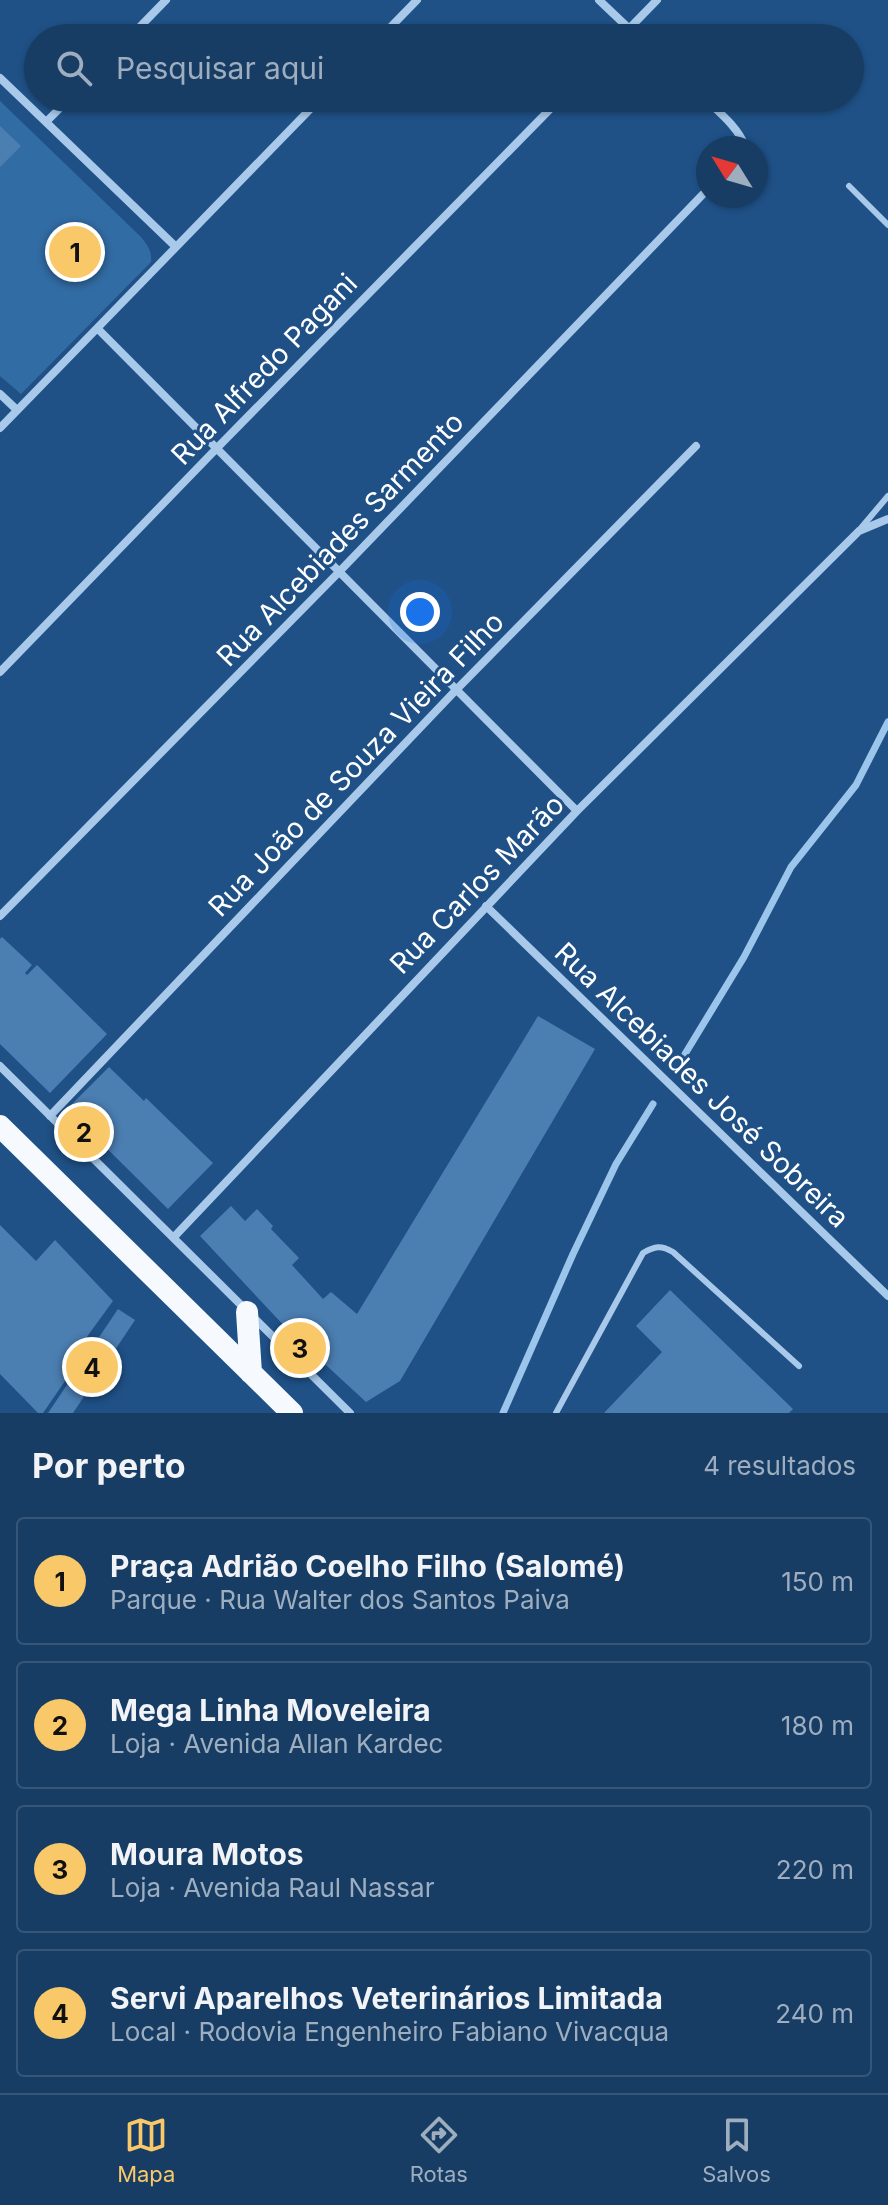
<!DOCTYPE html>
<html lang="pt">
<meta charset="utf-8">
<style>
body{margin:0;font-family:Inter,sans-serif;background:#24486e;color:#f1f3f6}
.compass{position:absolute;left:696px;top:136px;width:72px;height:72px;border-radius:50%;background:#173d65;box-shadow:0 2px 6px #0004;rotate:307deg}
.you{position:absolute;left:420px;top:612px;width:28px;height:28px;margin:-20px;border:6px solid #fff;border-radius:50%;background:#1a73e8;box-shadow:0 0 0 12px #1a73e833}
.badge{display:grid;place-items:center;width:52px;height:52px;border-radius:50%;background:#f9c868;color:#111;font-size:26px;font-weight:700}
.pin{position:absolute;translate:-50% -50%;border:4px solid #fff;box-shadow:0 2px 8px #0006}
.list{margin:0;padding:0;list-style:none}
h2{display:flex;justify-content:space-between;align-items:center;height:104px;margin:0;padding:0 32px;font-size:34px}
h2 small{font-size:26px;font-weight:400;color:#9eaebf}
.list li{display:grid;grid-template-columns:52px 1fr auto;gap:24px;align-items:center;box-sizing:border-box;height:128px;margin:0 16px 16px;padding:0 16px;border:2px solid #365679;border-radius:8px}
.list b{display:block;font-size:30px;white-space:nowrap}
.list p{margin:0;font-size:26px;white-space:nowrap;color:#9eaebf}
.list em{font-size:26px;font-style:normal;color:#9eaebf}
.icon{flex:none;width:44px;height:44px;fill:none;stroke:currentColor;stroke-width:2;stroke-linecap:round;stroke-linejoin:round}
.map{position:relative;flex:none;width:888px;height:1413px;overflow:hidden}
.search{position:absolute;background:#173d65;box-shadow:0 2px 6px #0004;left:24px;right:24px;top:24px;height:88px;display:flex;align-items:center;gap:20px;box-sizing:border-box;padding:0 28px;border-radius:44px;color:#9eaebf;font-size:30px}
.sheet{height:680px;background:#173d65}
nav{display:flex;justify-content:space-around;align-items:center;box-sizing:border-box;height:112px;border-top:2px solid #365679;background:#173d65;font-size:22px;color:#9eaebf}
nav a{display:grid;justify-items:center;gap:4px}
nav .on{color:#f9c868}
.map>svg:first-child{display:block}
.green{fill:#326ca4}
.lines{fill:none;stroke-linecap:round;stroke-linejoin:round}
.stream{stroke:#9cc5ec;stroke-width:7}
.building{fill:#4b7eb1}
.service{stroke:#a8c9ea;stroke-width:6}
.minor{stroke:#a8c9ea;stroke-width:8}
.trunk{stroke:#f6fafe;stroke-width:22}
.labels{text-anchor:middle;dominant-baseline:central;stroke-width:6;stroke-linejoin:round;paint-order:stroke}
.street-label{font-size:28px;fill:#fff;stroke:#1f5187}
</style>
<div class="map">
<svg width="888" height="1413" viewBox="0 0 888 1413">
<rect width="100%" height="100%" fill="#1f5187"/>
<path class="green" d="M0,101l141,136c7,9 11,14 10,25l-130,132 -21,-18z"/>
<g class="lines">
<path class="stream" d="M685,1054l59,-97 47,-90 65,-82 32,-63
M503,1413l70,-159 43,-90 37,-60"/>
</g>
<path class="building" d="M0,126l21,20 -21,21z
M2,937l30,28 -7,8 2,2 10,-10 70,69 -57,59 -50,-49v-105z
M538,1016l57,33 -195,332 -34,21 -77,-71 -89,-95 31,-30 14,15 12,-12 16,17 -2,3 28,29 -7,7 31,34 8,-7 26,22z
M109,1067l35,34 2,-3 67,65 -45,46 -101,-100z
M0,1225l36,36 19,-21 58,61 -35,48 5,6 -40,58h-5l-38,-39z
M670,1290l123,119 -4,4h-185l58,-61 -26,-26z
M118,1309l17,11 -62,93h-25z"/>
<g class="lines">
<path class="service" d="M849,186l39,39
M861,528l27,-32
M556,1413l87,-160c12,-7 18,-8 30,-1l126,114"/>
<path class="minor" d="M599,0l40,38
M129,38l37,-38
M380,38l37,-38
M620,38l37,-38
M0,78l176,169
M704,98c16,15 34,29 42,50
M46,122l24,-24
M98,329l479,482
M0,394l17,16
M0,428l321,-330
M0,672l216,-223 345,-351
M486,906l402,390
M0,916l339,-344 369,-383
M0,1066l350,347
M50,1116l406,-426 240,-244
M174,1237l403,-426 282,-280 29,-12"/>
<path class="trunk" d="M0,1126l292,287
M247,1312l4,61"/>
</g>
<g class="labels">
<g class="street-label">
<text transform="translate(264 369) rotate(-46)">Rua Alfredo Pagani</text>
<text transform="translate(340 539) rotate(-46)">Rua Alcebiades Sarmento</text>
<text transform="translate(356 764) rotate(-46)">Rua João de Souza Vieira Filho</text>
<text transform="translate(477 884) rotate(-46)">Rua Carlos Marão</text>
<text transform="translate(702 1085) rotate(44)">Rua Alcebiades José Sobreira</text>
</g>
</g>
</svg>
<svg class="compass" viewBox="-18 -18 36 36"><path d="M0-13l5 13h-10z" fill="#e53935"/><path d="M0 13l5-13h-10z" fill="#9eaebf"/></svg>
<div class="you"></div>
<div class="pin badge" style="left:75px;top:252px">1</div>
<div class="pin badge" style="left:84px;top:1132px">2</div>
<div class="pin badge" style="left:300px;top:1348px">3</div>
<div class="pin badge" style="left:92px;top:1367px">4</div>
<div class="search"><svg class="icon" aria-label="search" viewBox="0 0 24 24"><circle cx="10" cy="10" r="6"/><path d="M15 15l6 6"/></svg>Pesquisar aqui</div>
</div>
<section class="sheet">
<h2>Por perto<small>4 resultados</small></h2>
<ul class="list">
<li><span class="badge">1</span><div><b>Praça Adrião Coelho Filho (Salomé)</b><p>Parque · Rua Walter dos Santos Paiva</p></div><em>150 m</em></li>
<li><span class="badge">2</span><div><b>Mega Linha Moveleira</b><p>Loja · Avenida Allan Kardec</p></div><em>180 m</em></li>
<li><span class="badge">3</span><div><b>Moura Motos</b><p>Loja · Avenida Raul Nassar</p></div><em>220 m</em></li>
<li><span class="badge">4</span><div><b>Servi Aparelhos Veterinários Limitada</b><p>Local · Rodovia Engenheiro Fabiano Vivacqua</p></div><em>240 m</em></li>
</ul>
</section>
<nav>
<a class="on"><svg class="icon" aria-label="map" viewBox="0 0 24 24"><path d="M3 6l6-2 6 2 6-2v14l-6 2-6-2-6 2zM9 4v14M15 6v14"/></svg>Mapa</a>
<a><svg class="icon" aria-label="directions" viewBox="0 0 24 24"><path d="M12 3l9 9-9 9-9-9zM9 14v-3h6M13 9l2 2-2 2"/></svg>Rotas</a>
<a><svg class="icon" aria-label="saved" viewBox="0 0 24 24"><path d="M7 4h10v16l-5-4-5 4z"/></svg>Salvos</a>
</nav>
